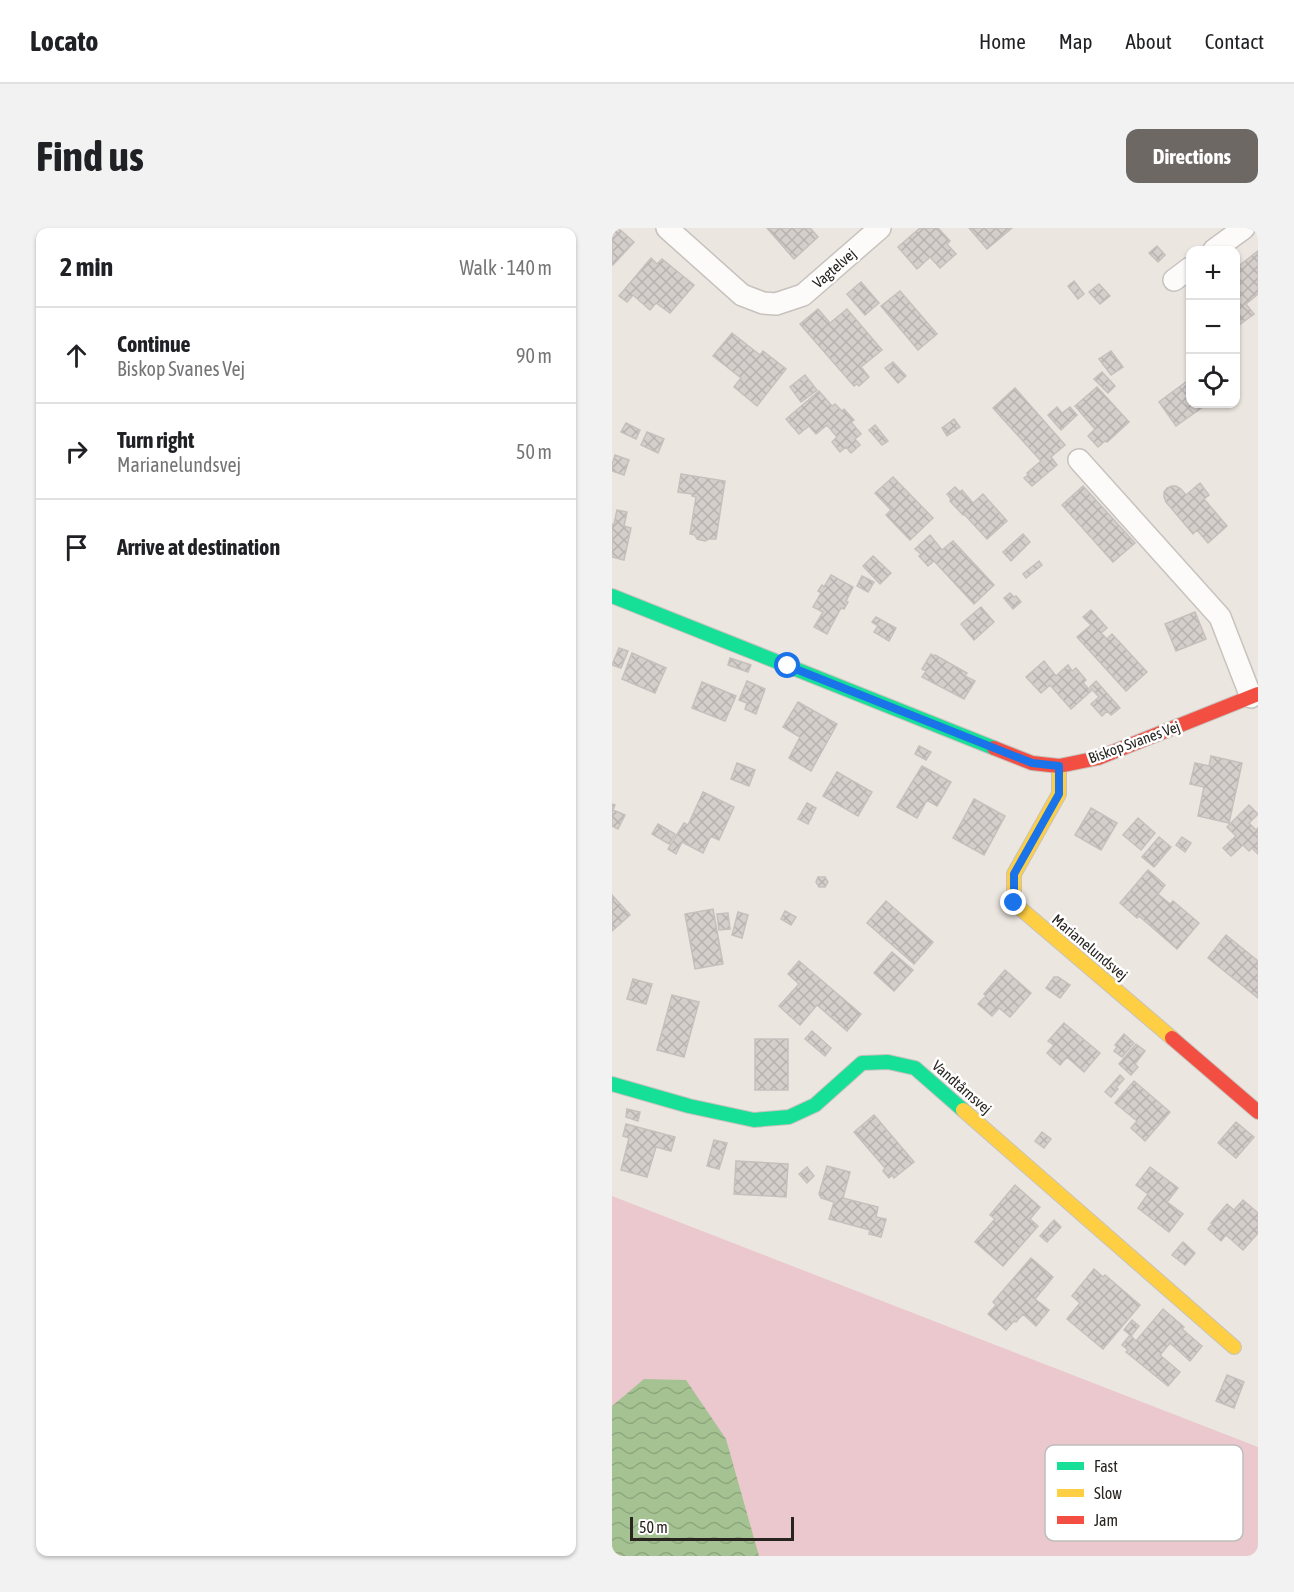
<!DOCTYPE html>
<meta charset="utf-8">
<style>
body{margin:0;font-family:"Asap Condensed",sans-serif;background:#f2f2f2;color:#202124}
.controls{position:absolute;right:18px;top:18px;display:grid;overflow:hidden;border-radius:12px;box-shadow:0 2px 4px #0004}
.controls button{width:54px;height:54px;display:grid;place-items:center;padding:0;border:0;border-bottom:2px solid #e0e0e0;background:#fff;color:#202124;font:30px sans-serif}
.scale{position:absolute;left:18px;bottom:15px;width:164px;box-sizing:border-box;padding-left:6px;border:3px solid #282420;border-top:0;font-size:16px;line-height:21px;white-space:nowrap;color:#282420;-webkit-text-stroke:4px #fff;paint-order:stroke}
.stop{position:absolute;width:18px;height:18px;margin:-14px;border:4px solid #1a73e8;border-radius:50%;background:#fff}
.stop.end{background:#1a73e8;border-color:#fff;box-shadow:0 2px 6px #0008}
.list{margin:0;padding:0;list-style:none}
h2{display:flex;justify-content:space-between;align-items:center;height:78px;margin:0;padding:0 24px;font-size:26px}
h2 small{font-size:20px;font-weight:400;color:#757577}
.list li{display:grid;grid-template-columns:39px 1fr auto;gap:18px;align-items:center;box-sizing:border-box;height:96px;padding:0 24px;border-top:2px solid #e0e0e0}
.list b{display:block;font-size:22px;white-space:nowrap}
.list p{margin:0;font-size:20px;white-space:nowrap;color:#757577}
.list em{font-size:20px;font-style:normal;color:#757577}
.icon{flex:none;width:33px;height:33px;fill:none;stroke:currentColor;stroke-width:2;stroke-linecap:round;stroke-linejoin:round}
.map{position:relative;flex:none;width:646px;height:1328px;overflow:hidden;border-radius:12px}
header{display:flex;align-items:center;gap:36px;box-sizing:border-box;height:84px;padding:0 30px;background:#fff;border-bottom:2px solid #e0e0e0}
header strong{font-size:28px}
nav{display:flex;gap:33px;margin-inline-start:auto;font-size:21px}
.intro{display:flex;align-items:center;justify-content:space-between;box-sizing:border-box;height:144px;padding:0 36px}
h1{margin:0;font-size:42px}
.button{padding:15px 27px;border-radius:12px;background:#6d6863;color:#fff;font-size:21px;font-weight:700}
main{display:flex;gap:36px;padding:0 36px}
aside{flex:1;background:#fff;border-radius:12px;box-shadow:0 2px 4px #0004}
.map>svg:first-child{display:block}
.green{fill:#eac8ce}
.water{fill:url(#water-waves)}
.building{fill:url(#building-cross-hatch);stroke:#c6c0bd;stroke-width:1.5}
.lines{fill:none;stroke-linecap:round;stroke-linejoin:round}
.street-casing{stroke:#c7c2bd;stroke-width:24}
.fast-casing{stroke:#c7c2bd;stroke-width:16}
.slow-casing{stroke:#c7c2bd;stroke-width:16}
.jam-casing{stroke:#c7c2bd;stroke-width:16}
.street{stroke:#fcfbfa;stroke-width:21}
.fast{stroke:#16e098;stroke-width:14}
.slow{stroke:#ffcf43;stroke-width:14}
.jam{stroke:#f24e42;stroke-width:14}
.route{stroke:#1a73e8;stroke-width:8}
.labels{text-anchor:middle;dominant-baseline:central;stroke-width:5;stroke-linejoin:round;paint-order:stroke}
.street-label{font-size:15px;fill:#282420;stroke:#fff}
.key{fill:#fff;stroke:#bebdbc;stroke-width:1.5}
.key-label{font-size:16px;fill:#282420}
</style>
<header>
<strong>Locato</strong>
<nav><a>Home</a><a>Map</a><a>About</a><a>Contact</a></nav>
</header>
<div class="intro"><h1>Find us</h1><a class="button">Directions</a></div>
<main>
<aside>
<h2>2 min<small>Walk · 140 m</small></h2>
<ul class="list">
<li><svg class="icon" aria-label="ahead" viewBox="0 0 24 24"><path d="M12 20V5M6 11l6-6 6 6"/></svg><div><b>Continue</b><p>Biskop Svanes Vej</p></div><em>90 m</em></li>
<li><svg class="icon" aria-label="right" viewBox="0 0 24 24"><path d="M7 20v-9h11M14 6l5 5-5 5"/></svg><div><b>Turn right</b><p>Marianelundsvej</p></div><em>50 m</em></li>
<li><svg class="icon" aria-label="arrive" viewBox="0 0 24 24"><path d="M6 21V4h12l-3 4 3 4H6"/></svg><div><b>Arrive at destination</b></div></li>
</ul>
</aside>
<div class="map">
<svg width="646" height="1328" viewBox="0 0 646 1328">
<defs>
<pattern id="water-waves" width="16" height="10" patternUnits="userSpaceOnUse" patternTransform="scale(1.5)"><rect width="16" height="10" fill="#a5c392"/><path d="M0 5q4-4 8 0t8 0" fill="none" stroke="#8ea77e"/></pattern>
<pattern id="building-cross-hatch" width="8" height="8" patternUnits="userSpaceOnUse" patternTransform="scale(1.5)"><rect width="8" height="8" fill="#d5cfcc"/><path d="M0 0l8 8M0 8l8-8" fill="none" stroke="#b7b2af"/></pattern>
</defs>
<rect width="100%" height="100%" fill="#ece6e0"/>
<path class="green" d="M0,968l646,251v109h-646z"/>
<path class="water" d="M32,1151l42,1 40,59 33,117h-147v-150z"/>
<path class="building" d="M0,0h6l16,14 -21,23 -1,-1z
M155,0h43l8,9 -24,22z
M308,0h18l12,13 -3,3 9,10 -16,14 -10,-11 -13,12 -19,-22z
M357,0h43l-25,21z
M545,18l8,9 -7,7 -9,-9z
M646,23v43l-12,10 8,10 -15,11 -3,-4v-53z
M39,30l6,6 5,-5 32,26 -24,28 -14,-10 -6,7 -17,-15 -6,7 -8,-6z
M462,53l10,13 -6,5 -10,-13z
M249,54l18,21 -14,12 -18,-21z
M487,56l11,12 -10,8 -11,-12z
M288,63l37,43 -19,16 -37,-44z
M206,81l12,14 17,-14 35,41 -21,17 8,10 -10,9 -2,-2 -3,2 -54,-62z
M120,105l28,22 3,-4 23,18 -29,37 -23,-19 7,-9 -28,-22z
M499,123l12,16 -12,8 -12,-16z
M281,134l13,14 -8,7 -13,-15z
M490,144l13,14 -7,7 -14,-14z
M193,147l12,15 -16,12 -11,-15z
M578,151v25h17l-31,22 -17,-24z
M485,159l32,35 -22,20 -2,-1 -7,6 -10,-11 7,-7 -20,-23z
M403,160l50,57 -14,12 6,8 -25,21 -8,-8 5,-4 -2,-1 14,-12 -48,-53z
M207,163l13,15 3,-2 7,7 2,-2 10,11 -3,2 10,12 -6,5 5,6 -9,8 -5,-6 -6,5 -8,-10 5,-5 -10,-12 -11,9 -7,-8 -10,8 -13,-15z
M445,179l5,6 8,-6 7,8 -16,15 -13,-15z
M342,191l6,8 -13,9 -5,-8z
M14,195l14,7 -4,9 -15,-7z
M263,197l13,16 -6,4 -13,-15z
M35,204l17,7 -6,14 -17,-8z
M3,227l14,5 -5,15 -12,-4v-6z
M69,246l44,7 -9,58h-7l-4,2 -8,-2 -2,-4 -5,-1 6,-37 -4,-1v-2l-14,-2z
M281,249l40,41 -23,22 -24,-25 5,-5 -16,-17z
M588,255l9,12 -5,4 23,27 -19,17 -11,-13 -4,4 -27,-32 -2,-5v-5l3,-4 5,-2h4l5,3 5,6z
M471,258l52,57 -22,19 -51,-57z
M343,259l5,5 2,-2 11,13 10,-9 24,27 -20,18 -23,-25 -1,1 -13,-14 1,-2 -4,-5z
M5,282l10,2 -3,14 7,2 -7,32 -12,-3v-30l1,-3h1z
M411,306l7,8 -19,19 -8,-9z
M318,307l12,15 11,-9 41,44 -20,19 -40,-43 -6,5 -9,-10 2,-2 -6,-5z
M261,328l18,17 -11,11 -17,-18z
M427,333l3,4 -16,13 -3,-4z
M219,347l22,12 -7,14 2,1 -4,7 -3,-1 -14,26 -13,-7 9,-15 -10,-5 8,-14 -3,-2 4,-6 2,2z
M250,348l12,6 -6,10 -11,-6z
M398,365l4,4 2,-1 5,6 -8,7 -9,-11z
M369,379l13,15 -20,18 -13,-16z
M479,382l16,18 -6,5 6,6 5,-5 35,38 -21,19 -49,-54 14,-12 -8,-8z
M583,384l11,27 -30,12 -11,-27z
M264,389l20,11 -7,13 -15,-9 4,-6 -6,-4z
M7,420l9,3 -7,17 -9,-3z
M20,425l34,15 -11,25 -33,-14z
M319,426l3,2 1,-1 32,18 -2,3 10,5 -11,18 -42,-22 4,-6 -4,-2z
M118,430l21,7 -3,7 -20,-7z
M432,433l12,15 12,-11 4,6 4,-3 10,12 -3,3 8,8 -20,18 -21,-24 -9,8 -15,-16z
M135,453l18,8 -9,25 -11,-5 2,-6 -8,-3z
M484,453l24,27 -9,7 -4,-4 -5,5 -11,-12 8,-7 -9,-10z
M90,454l34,14 -11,25 -33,-13z
M186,474l39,22 -26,47 -22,-13 11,-21 -17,-10z
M307,518l12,6 -5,8 -11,-6z
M599,528l31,7 -13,60 -31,-7 6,-29 -14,-3 5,-21 14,3z
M125,535l18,7 -6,16 -18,-7z
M310,538l29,16 -14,24 -10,-6 -10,18 -20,-11z
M225,544l35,20 -14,24 -35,-20z
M91,564l31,15 -15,33 -8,-4 -8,17 -21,-11 -6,12 -8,-5 16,-26 4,2z
M362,571l31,17 -21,39 -31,-17z
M195,575l9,5 -8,16 -10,-5z
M0,576l3,1 -2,5 12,5 -7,14 -6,-3z
M637,577l9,9 -9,9 7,7 2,-2v26l-6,-6 -3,3 -6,-6 -12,11 -8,-8 13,-12 -9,-9z
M479,580l26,15 -16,27 -26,-15z
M526,590l17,15 -14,17 -18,-15z
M46,596l17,10 -6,10 -17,-10z
M547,609l12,10 -17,20 -12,-10z
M570,609l9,6 -6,9 -9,-7z
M536,642l17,15 -7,9 12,10 3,-3 26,22 -22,26 -38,-33 -2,2 -17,-15z
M206,649h7l3,5 -3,5h-6l-3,-5z
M0,667l18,20 -18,16z
M274,673l47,41 -19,22 -47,-41z
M101,681l10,55 -28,5 -10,-55z
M173,683l11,6 -5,8 -10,-6z
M126,684l10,3 -6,23 -10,-3z
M116,685l2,16 -11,1 -2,-16z
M614,707l32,26v37l-50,-40z
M280,724l21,18 -19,21 -20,-18z
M187,733l62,53 -14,17 -30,-26 -17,20 -21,-19 20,-22 -11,-10z
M393,742l26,23 -21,24 -11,-9 -7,8 -14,-12 8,-8 -2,-2z
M442,749h4l12,8 -10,13 -14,-10z
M21,751l19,5 -6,20 -19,-5z
M60,767l27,7 -15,55 -27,-7z
M452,795l36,30 -16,19 -17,-15 -7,8 -13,-12 7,-8 -6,-4z
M200,803l19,17 -6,8 -20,-17z
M512,806l10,9 -12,14 -8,-6 3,-4 -2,-2z
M143,811h33v51h-33z
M524,816l9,7 -10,13 3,3 -7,8 -12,-11z
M508,847l4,4 -8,9 2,1 -7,8 -6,-5z
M522,853l36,31 -25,29 -14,-13 6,-7 -22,-18z
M15,881l13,3 -2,9 -12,-4z
M262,887l40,47 -20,16 -2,-3 -3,3 -6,-7 2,-3 -31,-36z
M624,894l18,15 -18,21 -18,-15z
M14,896l49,13 -4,14 -15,-4 -9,30 -26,-7 8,-32 -6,-2z
M430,904l9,7 -7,9 -9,-7z
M102,912l13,3 -8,26 -12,-3z
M124,933l52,3 -2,33 -52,-3z
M215,938l23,6 -7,26 35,9 -2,10 10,2 -5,18 -12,-3 1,-4 -41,-11 5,-17 -13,-4 -2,-4z
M195,939l7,9 -7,7 -8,-9z
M538,939l28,21 -11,14 16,12 -14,18 -31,-24 10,-14 -12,-9z
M403,957l25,22 -10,12 8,7 -35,40 -28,-24 20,-23 -5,-4z
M631,972l15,13v20l-15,17 -17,-15 -5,6 -13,-12 5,-6h-2l16,-19 7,6z
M442,992l7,7 -14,15 -7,-6z
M571,1014l12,11 -10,12 -13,-10z
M419,1030l22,19 -18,22 14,11 -13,16 -13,-12 -7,8 -2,-1 -8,9 -18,-16 8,-9 -3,-3z
M482,1041l9,8 2,-2 35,30 -37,44 -36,-30 13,-16 -8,-7z
M551,1081l21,18 -2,2 20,17 -12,15 -20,-18 -10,12 20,17 -12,14 -42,-34 2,-2 -6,-5 8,-10 -6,-5 8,-10 7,6 -8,10 5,5z
M615,1147l17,7 -10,26 -18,-7z"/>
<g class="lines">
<defs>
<path id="street" d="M55,0l75,67 21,8 13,1 27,-9 77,-67
M602,22l30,-22
M562,52l16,-12
M467,232l141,157 31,80"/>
<path id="fast" d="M0,368l382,152
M0,856l77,22 65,14 35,-3 26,-12 47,-42 26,-1 27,6 48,42"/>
<path id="slow" d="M447,538v28l-45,80v29l158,135
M351,882l271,237"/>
<path id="jam" d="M382,520l38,15 27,3 39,-8 160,-64
M560,810l86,74"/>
</defs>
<use href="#street" class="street-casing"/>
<use href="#fast" class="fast-casing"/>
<use href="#slow" class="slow-casing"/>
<use href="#jam" class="jam-casing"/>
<use href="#street" class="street"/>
<use href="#fast" class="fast"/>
<use href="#slow" class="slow"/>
<use href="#jam" class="jam"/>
</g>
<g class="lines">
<path class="route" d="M176,438l244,97 27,3v28l-45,80v29"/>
</g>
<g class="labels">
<g class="street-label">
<text transform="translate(222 40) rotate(-41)">Vagtelvej</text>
<text transform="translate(522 514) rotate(-20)">Biskop Svanes Vej</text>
<text transform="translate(478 719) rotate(40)">Marianelundsvej</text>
<text transform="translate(350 859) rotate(41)">Vandtårnsvej</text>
</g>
</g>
<rect x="433" y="1217" width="198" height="96" rx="9" class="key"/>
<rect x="445" y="1234" width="27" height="8" fill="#16e098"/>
<rect x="445" y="1261" width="27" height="8" fill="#ffcf43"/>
<rect x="445" y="1288" width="27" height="8" fill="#f24e42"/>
<g class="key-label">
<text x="482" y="1244">Fast</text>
<text x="482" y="1271">Slow</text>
<text x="482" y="1298">Jam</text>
</g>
</svg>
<div class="controls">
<button>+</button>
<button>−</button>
<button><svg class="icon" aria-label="locate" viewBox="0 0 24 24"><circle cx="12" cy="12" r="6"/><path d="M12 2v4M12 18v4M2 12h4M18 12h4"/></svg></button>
</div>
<div class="scale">50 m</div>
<div class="stop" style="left:176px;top:438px"></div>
<div class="stop end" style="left:402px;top:675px"></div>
</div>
</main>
